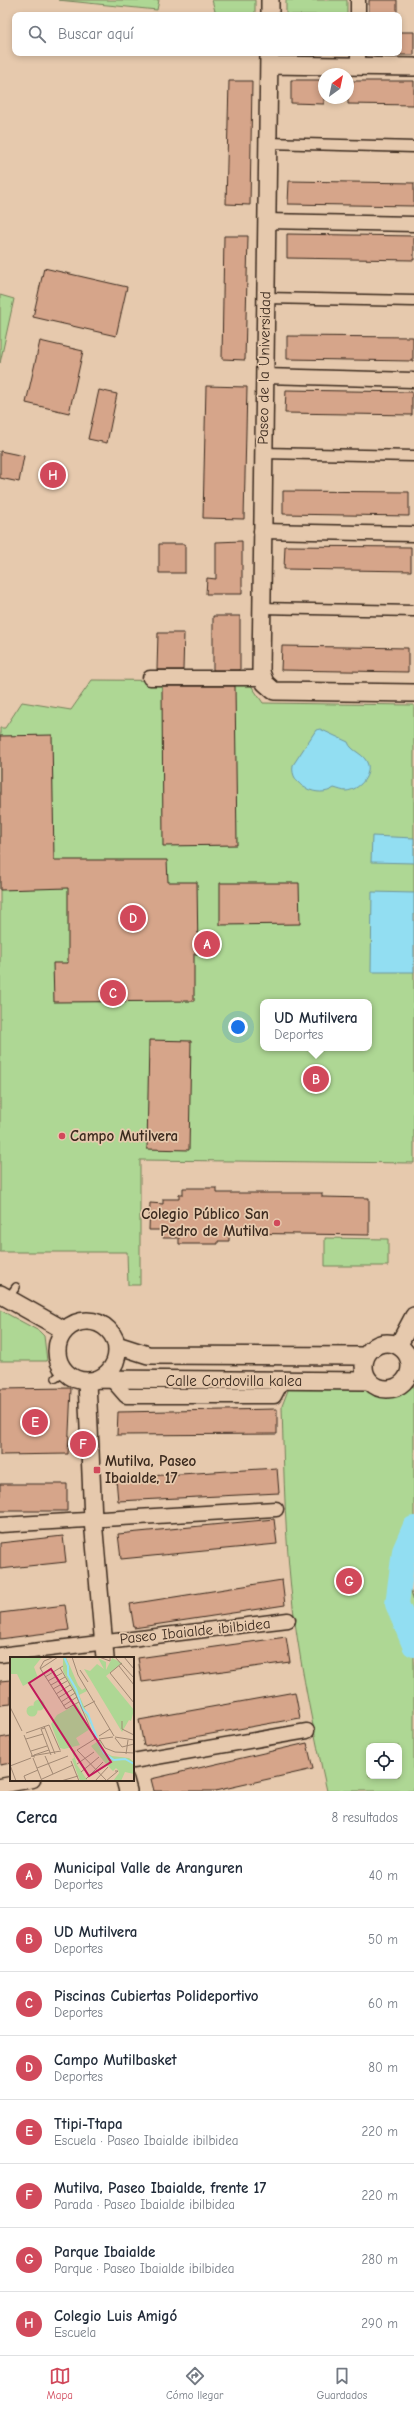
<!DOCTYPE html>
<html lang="es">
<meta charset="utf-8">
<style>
body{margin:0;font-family:"Comic Neue",sans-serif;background:#f2f2f3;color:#1f2937}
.controls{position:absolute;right:12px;bottom:12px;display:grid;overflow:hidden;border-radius:8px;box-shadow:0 2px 6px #0003}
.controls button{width:36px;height:36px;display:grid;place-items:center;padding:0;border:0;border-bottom:1px solid #e0e1e3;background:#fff;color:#1f2937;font:20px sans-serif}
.compass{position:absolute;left:318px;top:68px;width:36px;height:36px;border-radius:50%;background:#fff;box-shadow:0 2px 6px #0003;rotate:33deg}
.you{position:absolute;left:238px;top:1027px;width:14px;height:14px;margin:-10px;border:3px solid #fff;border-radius:50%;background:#1a73e8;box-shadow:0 0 0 6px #1a73e833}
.badge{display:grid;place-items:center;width:26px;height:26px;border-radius:50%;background:#d1495b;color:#fff;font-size:13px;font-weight:700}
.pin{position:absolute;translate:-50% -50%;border:2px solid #fff;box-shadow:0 1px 4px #0006}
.popup{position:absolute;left:260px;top:999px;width:112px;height:52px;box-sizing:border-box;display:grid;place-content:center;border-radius:8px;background:#fff;filter:drop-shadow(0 1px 3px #0005);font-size:13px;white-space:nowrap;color:#747a83}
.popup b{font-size:15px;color:#1f2937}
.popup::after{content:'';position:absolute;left:50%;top:100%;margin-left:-8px;border:8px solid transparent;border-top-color:#fff}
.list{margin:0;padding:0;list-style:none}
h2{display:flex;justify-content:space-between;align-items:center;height:52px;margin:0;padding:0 16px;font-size:17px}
h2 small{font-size:13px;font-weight:400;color:#747a83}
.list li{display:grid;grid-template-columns:26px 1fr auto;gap:12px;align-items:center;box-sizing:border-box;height:64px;padding:0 16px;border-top:1px solid #e0e1e3}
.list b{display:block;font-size:15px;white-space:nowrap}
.list p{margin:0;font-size:13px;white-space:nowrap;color:#747a83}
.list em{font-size:13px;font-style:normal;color:#747a83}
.icon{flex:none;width:22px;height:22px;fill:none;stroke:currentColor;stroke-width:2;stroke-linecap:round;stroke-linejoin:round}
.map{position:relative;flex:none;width:414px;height:1791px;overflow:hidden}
.search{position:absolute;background:#fff;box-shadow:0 2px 6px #0003;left:12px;right:12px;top:12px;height:44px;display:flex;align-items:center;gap:10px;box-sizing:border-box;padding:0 14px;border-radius:8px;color:#747a83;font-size:15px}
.sheet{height:564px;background:#fff}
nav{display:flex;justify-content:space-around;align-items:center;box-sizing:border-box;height:56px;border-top:1px solid #e0e1e3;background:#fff;font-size:11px;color:#747a83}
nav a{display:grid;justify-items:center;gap:2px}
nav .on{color:#d1495b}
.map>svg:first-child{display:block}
.green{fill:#aed794;stroke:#748059;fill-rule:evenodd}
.water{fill:#92def2;stroke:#6f969d}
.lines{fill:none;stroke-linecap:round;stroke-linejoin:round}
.river{stroke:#92def2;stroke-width:24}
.building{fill:#d6a58a;stroke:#3b2a1e}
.service-casing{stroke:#3b2a1e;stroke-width:10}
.pedestrian-casing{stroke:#3b2a1e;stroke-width:13}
.minor-casing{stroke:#3b2a1e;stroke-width:17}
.tertiary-casing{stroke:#3b2a1e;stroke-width:20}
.service{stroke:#e6c9ad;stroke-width:7}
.pedestrian{stroke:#e6c9ad;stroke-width:10}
.minor{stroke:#e6c9ad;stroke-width:14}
.tertiary{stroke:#e6c9ad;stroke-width:17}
.poi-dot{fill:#d1495b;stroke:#e6c9ad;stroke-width:1.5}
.labels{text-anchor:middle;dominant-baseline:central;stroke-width:3.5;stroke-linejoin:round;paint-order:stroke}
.street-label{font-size:15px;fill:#3b2a1e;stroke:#e6c9ad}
.poi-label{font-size:15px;font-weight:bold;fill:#3b2a1e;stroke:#e6c9ad;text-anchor:start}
.inset-river{fill:none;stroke:#92def2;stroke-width:2}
.inset-road{fill:none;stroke:#a28974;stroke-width:1}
.view{fill:#c2185b;fill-opacity:0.15;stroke:#c2185b;stroke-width:2}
.inset-edge{fill:none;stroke:#3b2a1e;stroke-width:2}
</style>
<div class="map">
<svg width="414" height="1791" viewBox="0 0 414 1791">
<rect width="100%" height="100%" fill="#e6c9ad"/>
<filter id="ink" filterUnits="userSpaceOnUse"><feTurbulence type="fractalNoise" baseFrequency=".025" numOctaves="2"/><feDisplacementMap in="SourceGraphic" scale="8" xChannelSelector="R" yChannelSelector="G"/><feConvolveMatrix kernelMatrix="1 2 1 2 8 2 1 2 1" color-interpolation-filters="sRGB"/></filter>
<g filter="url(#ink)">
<path class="green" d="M58,0h101l-2,10z
M212,0h43v15h-39z
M286,0h61v15h-61z
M0,295l14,4 -14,64z
M92,680l156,1 15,22 151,2v458l-274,-3v125h-12l-1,-33h-127v-524h5l17,-26 49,8zM263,1002h106v46h-106z
M325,1238l63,1v27h-63z
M0,1310l39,21 5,5 3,25h-47z
M290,1385l75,1 13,7 11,2 15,-8 10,-1v165l-3,1 -7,19 10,30v190h-87c-13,-58 -25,-117 -33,-176 -9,-69 -10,-140 -12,-209zM369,1746h30v30h-30z"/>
<path class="water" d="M320,729l28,13c3,10 17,11 20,23 2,12 -9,25 -22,26 -3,0 -8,-2 -12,-3 -15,11 -45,-2 -41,-23l23,-35z
M372,836l42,2v25l-43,-1z
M372,892l42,1v79h-43z"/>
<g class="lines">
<path class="river" d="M414,1528l-10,23 -7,53 17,41"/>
</g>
<path class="building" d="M369,0h28v15h-28z
M399,32h15v23h-15z
M291,80h33v24l-33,-1z
M229,81h23l-2,124 -24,-1z
M348,81h66v24l-66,-1z
M289,181l125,2v23l-126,-2z
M287,234l127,2v24l-127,-2z
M224,236h24l-3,124 -23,-1z
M44,268l83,19 -11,49 -83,-19z
M287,336l126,1v24l-126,-2z
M40,341l43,10 -14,62 -43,-10z
M206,386l41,1 -3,132 -41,-1z
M99,390l18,4 -10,49 -19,-4z
M286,390l126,2v23l-127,-2z
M0,451l24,5 -5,26 -19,-4z
M283,491l126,1v24l-126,-2z
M242,541v53h-36l1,-16 9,1v-37z
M159,544h26v29h-26z
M285,546l126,1v24l-127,-2z
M213,616h27v54h-27z
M158,633h26l-1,37h-26z
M282,646l126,2v24l-127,-2z
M162,686h73l2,159 -74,1z
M52,735l2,125h113l1,22h29l1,72h-4v47l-140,1 -1,-39h15v-75l-68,2v-154z
M220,883h79l1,41 -80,1z
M149,1040l42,1 -2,109 -42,-1z
M183,1188h34v5h105v4l47,1v37l-140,-2v8h-11v3h-39v-6h-16v-8h-14l1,-27 13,1v-5h16v-5h4z
M71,1388l-3,66 -68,1v-66z
M277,1409v25l-160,1 1,-23z
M277,1468l2,25 -161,8 -2,-23z
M0,1484h67v27h-67z
M274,1519l3,25 -156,15 -3,-25z
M63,1536l3,26 -66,7v-26z
M282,1580l3,25 -151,23 -4,-24z
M65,1605l4,25 -69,9v-26z
M286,1637l4,25 -148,20 -4,-24z
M11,1680v24l-11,1v-24z
M295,1692l5,26 -156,28 -5,-26z
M11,1736v27l-11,2v-27z
M307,1743l6,26 -98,22h-61l-3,-12z"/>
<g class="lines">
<defs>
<path id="service" d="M8,1298l8,-11
M56,1378l9,-7"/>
<path id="pedestrian" d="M268,143l146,4
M265,298l149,3
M262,453l152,3
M260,608l154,3"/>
<path id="minor" d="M358,15v-15
M358,66v-13
M266,221l148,3
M264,376l149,4
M261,531l152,3
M150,678h112
M112,1380l14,16h148l8,-15
M0,1525l276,-16
M0,1655l288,-35
M133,1761l174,-30
M0,1786l33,-6"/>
<path id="tertiary" d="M270,15v-15
M269,53l-8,619 4,11 9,8 140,2
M269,65l145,2
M0,1294l64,36
M57 1351a30 30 0 1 1 60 0a30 30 0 1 1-60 0Z
M364 1366a23 23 0 1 1 46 0a23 23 0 1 1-46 0Z
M117,1345l31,10 218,1
M398,1346l16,-30
M98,1379l271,2
M87,1381l6,139 12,138
M125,1780l3,11"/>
</defs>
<use href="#service" class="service-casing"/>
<use href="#pedestrian" class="pedestrian-casing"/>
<use href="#minor" class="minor-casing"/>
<use href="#tertiary" class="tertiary-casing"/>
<use href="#service" class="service"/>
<use href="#pedestrian" class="pedestrian"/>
<use href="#minor" class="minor"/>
<use href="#tertiary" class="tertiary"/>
</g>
</g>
<g class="poi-dot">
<circle cx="62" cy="1136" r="4"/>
<circle cx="277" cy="1223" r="4"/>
<rect x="93" y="1466" width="8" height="8" rx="2"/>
</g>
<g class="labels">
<g class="street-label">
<text transform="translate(264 368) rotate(-89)">Paseo de la Universidad</text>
<text x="234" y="1381">Calle Cordovilla kalea</text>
<text transform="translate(195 1631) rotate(-6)">Paseo Ibaialde ibilbidea</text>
</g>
<g class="poi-label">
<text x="70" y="1136">Campo Mutilvera</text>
<text x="269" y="1214" text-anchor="end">Colegio Público San<tspan x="269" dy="17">Pedro de Mutilva</tspan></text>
<text x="105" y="1461">Mutilva, Paseo<tspan x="105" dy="17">Ibaialde, 17</tspan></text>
</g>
</g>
<g transform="translate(10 1657)">
<rect width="124" height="124" fill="#e6c9ad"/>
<path d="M0,0h32l-8,10 4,11 -15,8 -6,-12h-7zM53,0h3l12,28 4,5 3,-2 2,3 -8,4 19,43 -35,-67zM88,1l8,4v8l6,-12 10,5 -16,13 28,34 -3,11 -2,-1 -7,12 -38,-63 6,2 7,-7 7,5zM23.5 48a5.5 5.5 0 1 1 11 0a5.5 5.5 0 1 1-11 0ZM67,47l13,25 -14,9 4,7 -16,4 -4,-1 -9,-24 6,-9zM16.5 54a5.5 5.5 0 1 1 11 0a5.5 5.5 0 1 1-11 0ZM90,83l4,12 8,4 17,2 5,4v16v-4l-9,-2 -4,9h-8l6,-8 -1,-3 -2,-2 -3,3 -5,-5 -17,-20zM66,93l-2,4 3,11 11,16h-8l-8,-22 2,-1 -2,-7z" fill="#aed794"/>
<path class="inset-river" d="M54,0l4,9v9l8,14 6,19 6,6 9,24M88,85l6,11 10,7 11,-1 9,5"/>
<path class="inset-road" d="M44,0l-10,4 -4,7 26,41 13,-7M62,0l6,18 36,61M89,0l11,4v-4M105,0l19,21M114,0l10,12M112,6l-12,10 24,30M109,9l15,19M50,11l15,25 20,46M30,12l18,-12M70,13l8,12M43,14l21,34M35,20l18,-11M38,24l14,-8M41,28l14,-8M43,32l14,-8M46,37l14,-9M48,41l15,-9M51,45l14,-9M53,49l14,-9M0,50l12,24M74,50l11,-6M112,64v8l12,6M34,69l11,28M35,71l-4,1 10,26M16,76l23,-8 11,25M14,78l8,20M89,79l11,-7M105,80l19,3M105,81l7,9 12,-3M16,82l17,-5M85,82l-18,11 30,31M89,82l14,-2M87,84l3,-1 5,8 10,4 19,1M21,94l16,-5M116,97l2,-14M24,98l15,-5M35,99l8,18M25,100l-4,-1 30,-5M23,101l9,23M61,104l8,20M67,107l17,-12M0,108l6,16M0,109l21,-8M27,111l31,-12M71,115l18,-15M32,122l31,-14M76,122l17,-17M16,124l-2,-5 14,-6M51,124l17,-5M85,124l13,-14M96,124l12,-10h-3"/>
<path class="view" d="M41,12l60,93 -22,14 -60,-93z"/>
<rect width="124" height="124" class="inset-edge"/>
</g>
</svg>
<div class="controls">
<button><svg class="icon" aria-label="locate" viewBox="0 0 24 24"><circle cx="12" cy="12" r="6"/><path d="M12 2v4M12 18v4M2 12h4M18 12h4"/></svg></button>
</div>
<svg class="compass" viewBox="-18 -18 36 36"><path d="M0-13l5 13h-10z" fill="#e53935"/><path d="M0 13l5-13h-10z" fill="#747a83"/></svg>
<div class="you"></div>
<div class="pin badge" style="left:207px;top:944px">A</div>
<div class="pin badge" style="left:316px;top:1079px">B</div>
<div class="popup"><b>UD Mutilvera</b>Deportes</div>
<div class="pin badge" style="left:113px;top:993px">C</div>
<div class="pin badge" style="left:133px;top:918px">D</div>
<div class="pin badge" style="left:35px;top:1422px">E</div>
<div class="pin badge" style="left:83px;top:1444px">F</div>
<div class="pin badge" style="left:349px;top:1581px">G</div>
<div class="pin badge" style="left:53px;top:475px">H</div>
<div class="search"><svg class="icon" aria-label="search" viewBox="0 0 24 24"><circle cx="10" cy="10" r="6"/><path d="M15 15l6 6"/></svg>Buscar aquí</div>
</div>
<section class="sheet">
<h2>Cerca<small>8 resultados</small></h2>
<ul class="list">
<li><span class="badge">A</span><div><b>Municipal Valle de Aranguren</b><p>Deportes</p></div><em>40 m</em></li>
<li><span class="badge">B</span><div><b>UD Mutilvera</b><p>Deportes</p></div><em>50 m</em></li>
<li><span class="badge">C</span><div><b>Piscinas Cubiertas Polideportivo</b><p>Deportes</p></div><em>60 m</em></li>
<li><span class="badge">D</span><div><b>Campo Mutilbasket</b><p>Deportes</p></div><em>80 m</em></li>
<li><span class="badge">E</span><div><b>Ttipi-Ttapa</b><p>Escuela · Paseo Ibaialde ibilbidea</p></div><em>220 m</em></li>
<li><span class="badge">F</span><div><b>Mutilva, Paseo Ibaialde, frente 17</b><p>Parada · Paseo Ibaialde ibilbidea</p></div><em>220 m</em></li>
<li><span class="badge">G</span><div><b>Parque Ibaialde</b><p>Parque · Paseo Ibaialde ibilbidea</p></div><em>280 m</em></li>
<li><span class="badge">H</span><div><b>Colegio Luis Amigó</b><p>Escuela</p></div><em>290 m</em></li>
</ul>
</section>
<nav>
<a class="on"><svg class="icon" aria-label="map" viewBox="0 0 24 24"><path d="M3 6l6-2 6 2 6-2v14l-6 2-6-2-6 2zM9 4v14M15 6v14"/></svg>Mapa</a>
<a><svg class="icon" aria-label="directions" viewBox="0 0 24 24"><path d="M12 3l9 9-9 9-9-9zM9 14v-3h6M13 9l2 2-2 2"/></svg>Cómo llegar</a>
<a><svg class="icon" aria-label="saved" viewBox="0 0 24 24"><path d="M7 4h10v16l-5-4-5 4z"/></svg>Guardados</a>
</nav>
